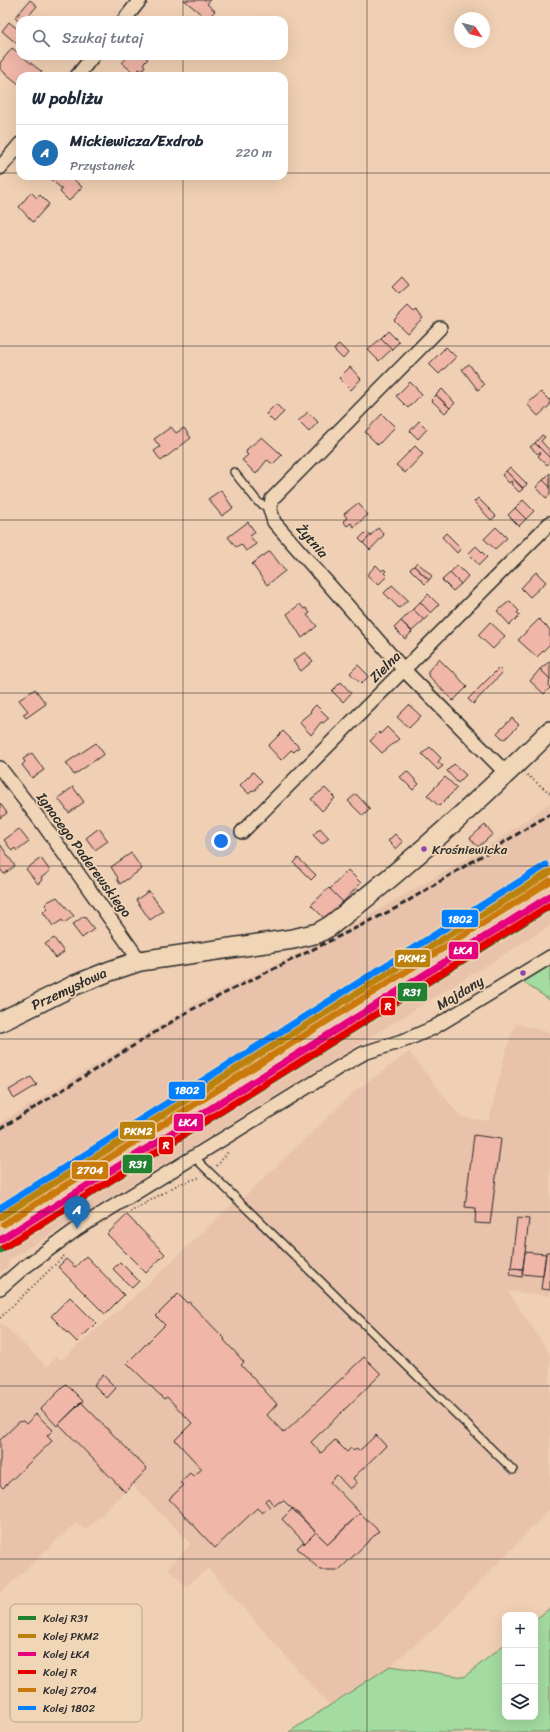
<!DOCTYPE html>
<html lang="pl">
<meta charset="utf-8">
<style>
body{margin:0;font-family:Sriracha,sans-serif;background:#f2f2f3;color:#1f2937}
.controls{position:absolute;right:12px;bottom:12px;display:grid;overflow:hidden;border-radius:8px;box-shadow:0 4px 16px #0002}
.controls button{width:36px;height:36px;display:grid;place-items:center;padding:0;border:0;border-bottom:1px solid #e0e1e3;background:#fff;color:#1f2937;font:20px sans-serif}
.compass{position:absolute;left:454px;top:12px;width:36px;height:36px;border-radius:50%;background:#fff;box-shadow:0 4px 16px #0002;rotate:125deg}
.you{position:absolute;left:221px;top:841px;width:14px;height:14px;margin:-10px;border:3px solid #fff;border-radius:50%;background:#1a73e8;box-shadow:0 0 0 6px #1a73e833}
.badge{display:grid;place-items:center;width:26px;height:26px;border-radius:50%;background:#1f6fb2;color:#fff;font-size:13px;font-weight:700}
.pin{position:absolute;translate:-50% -33px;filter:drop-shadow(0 1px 2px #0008)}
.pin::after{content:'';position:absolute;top:21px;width:14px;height:12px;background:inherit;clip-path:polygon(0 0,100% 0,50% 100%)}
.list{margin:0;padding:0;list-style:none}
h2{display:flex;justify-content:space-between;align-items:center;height:52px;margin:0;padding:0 16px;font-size:17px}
h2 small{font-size:13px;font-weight:400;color:#747a83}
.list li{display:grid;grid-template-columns:26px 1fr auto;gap:12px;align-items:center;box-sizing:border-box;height:56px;padding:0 16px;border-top:1px solid #e0e1e3}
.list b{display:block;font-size:15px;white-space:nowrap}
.list p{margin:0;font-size:13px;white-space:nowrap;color:#747a83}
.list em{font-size:13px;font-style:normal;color:#747a83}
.icon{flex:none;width:22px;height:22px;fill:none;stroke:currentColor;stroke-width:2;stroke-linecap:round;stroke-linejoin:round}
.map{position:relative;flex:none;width:550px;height:1732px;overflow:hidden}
.search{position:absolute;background:#fff;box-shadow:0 4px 16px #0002;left:16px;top:16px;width:272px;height:44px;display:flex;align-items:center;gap:10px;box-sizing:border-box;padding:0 14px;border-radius:12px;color:#747a83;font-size:15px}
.panel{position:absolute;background:#fff;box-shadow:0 4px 16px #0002;left:16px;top:72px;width:272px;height:108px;border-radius:12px}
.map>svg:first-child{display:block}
.built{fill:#e8c2ab}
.green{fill:#a3dba0;stroke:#678366}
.building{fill:#f0b6a8;stroke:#2b2b2b}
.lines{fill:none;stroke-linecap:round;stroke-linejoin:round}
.lane-casing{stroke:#2b2b2b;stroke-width:10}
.street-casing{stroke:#2b2b2b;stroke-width:16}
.secondary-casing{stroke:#2b2b2b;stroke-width:22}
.path{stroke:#2b2b2b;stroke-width:2;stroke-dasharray:1 3;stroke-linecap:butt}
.lane{stroke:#f0d6b7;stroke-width:7}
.street{stroke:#f0d6b7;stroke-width:13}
.secondary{stroke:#f0d6b7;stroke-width:19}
.rail{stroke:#2b2b2b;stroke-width:3;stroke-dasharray:6 3;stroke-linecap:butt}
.rail-1-casing{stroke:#f0d6b7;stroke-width:10}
.rail-2-casing{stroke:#f0d6b7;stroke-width:10}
.rail-3-casing{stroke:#f0d6b7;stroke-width:10}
.rail-4-casing{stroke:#f0d6b7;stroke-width:10}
.rail-5-casing{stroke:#f0d6b7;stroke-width:10}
.rail-6-casing{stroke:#f0d6b7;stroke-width:10}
.rail-1{stroke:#238132;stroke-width:7}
.rail-2{stroke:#ba810d;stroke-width:7}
.rail-3{stroke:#e5007d;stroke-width:7}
.rail-4{stroke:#e50000;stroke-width:7}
.rail-5{stroke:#ca7a0b;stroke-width:7}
.rail-6{stroke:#0080ff;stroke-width:7}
.grid{fill:none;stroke:#2b2b2b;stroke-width:1;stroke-opacity:0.55}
.bus-dot{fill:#8e44ad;stroke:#f0d6b7;stroke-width:1.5}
.labels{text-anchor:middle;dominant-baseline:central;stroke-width:3.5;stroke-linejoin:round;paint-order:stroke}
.bus-label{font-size:13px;fill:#2b2b2b;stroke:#f0d6b7;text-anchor:start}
.street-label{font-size:14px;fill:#2b2b2b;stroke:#f0d6b7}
.key{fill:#f0d6b7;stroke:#b5a38d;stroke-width:1}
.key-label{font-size:11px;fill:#2b2b2b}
.line-badge{stroke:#f0d6b7;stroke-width:1.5}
.badge-label{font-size:11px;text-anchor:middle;font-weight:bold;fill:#fff}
</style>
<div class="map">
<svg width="550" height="1732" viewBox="0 0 550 1732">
<rect width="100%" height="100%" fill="#f0d0b4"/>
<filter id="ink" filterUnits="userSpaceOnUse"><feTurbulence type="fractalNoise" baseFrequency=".025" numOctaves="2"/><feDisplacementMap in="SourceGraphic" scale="8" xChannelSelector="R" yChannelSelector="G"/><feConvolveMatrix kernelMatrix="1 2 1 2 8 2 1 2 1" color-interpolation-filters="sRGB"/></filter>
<g filter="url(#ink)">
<path class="built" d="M550,803v123l-534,330 -8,5v6l-8,5v-149l196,-120 138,-68 154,-88z
M515,1023l35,10v263l-42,-5 42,63v155l-114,118 -46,39 -61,39 -121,-137 -22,19 -18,-19 23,-24 -59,-59 -46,45 -11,-7 -75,71v-269l2,-2 45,44 10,-11 4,4 83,-72 87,-83 12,-7 112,-107 54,-39 52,65 28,4 14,-59z"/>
<path class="green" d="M550,963v37l-26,-17v-4z
M550,1608v124h-261l101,-66 74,11 41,-33v73h30v-97z"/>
<path class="building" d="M30,0l7,6 -12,14h-5v3l-5,-5z
M184,0h26l-3,4 8,7 -8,8z
M9,22l11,9v11l-3,2 -15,-13z
M12,48l8,6v2h2l20,16 -3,4h-19v9l-20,-16v-6z
M128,56h16l4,3 -5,5 2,2 -3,5 -3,-2 -4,5 -13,-11z
M47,176h23l12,11 -13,14 -9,-9 2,-3z
M31,192l6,6 3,-3 9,9 -16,18 -14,-15z
M402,277l7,8 -10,9 -7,-7z
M408,306l6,6 2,-2 7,8 -16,15 -13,-13z
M388,331l11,11 -7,7 -11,-11z
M381,338l11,11 -13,12 -11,-11z
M339,344l9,9 -5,6 -9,-9z
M446,347l10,10 -17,17 -10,-10z
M469,364l15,21 -6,5 -16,-21z
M350,367l11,12 -10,11 -12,-12z
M410,382l12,12 -14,14 -12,-12z
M442,389l13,14 -5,5 -14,-13z
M541,392l8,8 1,-1v6l-12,11 -11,-12z
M436,395l14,13 -5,5 -14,-13z
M276,404l8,8 -10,10 -8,-8z
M308,412l10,10 -9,10 -11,-11z
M382,414l13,13 -17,18 -13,-13z
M419,421l8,8 -9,10 -8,-8z
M171,427l5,6 8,-5 7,10 -30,23 -7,-10 6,-4 -6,-8z
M542,435l3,2 -4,4 9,10v7l-15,-15z
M262,437l20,18 -9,9 -6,-4 -11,14 -14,-14 6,-5 -2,-2 1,-4z
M535,443l15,15v4l-3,3 -9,-9 3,-3 -1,-1 -2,2 -8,-7z
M415,446l8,8 -18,19 -9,-8z
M510,467l17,17 -4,4 -17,-17z
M506,471l17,18 -4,3 -8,-8 1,-2 -1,-1 -2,2 -7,-8z
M550,473v14l-7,-7z
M543,480l7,7v8l-4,3 -10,-11z
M221,490l12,18 -11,8 -14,-17z
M478,498l18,18 -5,4 -17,-18z
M523,500l11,11 -8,8 -11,-11z
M358,503l10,12 -14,12 -3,-4 -4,3 -4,-5 4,-3 -3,-4z
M515,508l11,11 -7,7 -11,-11z
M248,522l7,10 -5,4 6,8 -10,7 -5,-7 -5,3 -8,-10z
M496,527l11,11 -12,11 -11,-10z
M378,528l6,7 -14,15 -7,-7z
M367,531l4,4 -8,8 -4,-4z
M446,533l15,15 -4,5 -15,-16z
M476,546l11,11 -8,8 -11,-11z
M270,551l15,20 -18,14 -15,-21z
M417,562l15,14 -3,4 -15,-14z
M376,565l6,6 2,-2 2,2 -2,2 3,3 -9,9 -11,-10z
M457,565l11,11 -7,8 -11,-11z
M414,566l15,14 -4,4 -15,-15z
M536,572l10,10 -16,15 -9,-9z
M450,573l11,11 -8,7 -11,-11z
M392,585l16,15 -9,8 -15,-15z
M428,594l11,11 -8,8 -11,-11z
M510,601l9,10 -2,2 3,2 -10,10 -13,-14z
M420,602l11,11 -7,7 -11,-11z
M300,604l4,5 2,-1 4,5 -3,2 10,11 -15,12 -15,-24z
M413,609l11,11 -12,11 -11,-10z
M539,619l11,11v14l-13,13 -19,-17z
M401,621l11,11 -7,7 -11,-11z
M490,622l15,14 -12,13 -15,-14z
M305,652l8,9 -12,10 -8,-10z
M439,659l13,13 1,-1 14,16 -14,14 -25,-26v-4z
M550,661v18l-10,-10z
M358,665l11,11 -8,8 -11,-11z
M499,668l4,4 -30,32 -5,-5z
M540,669l10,10 -1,7 1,2 -6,6 -14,-13z
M341,682l10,11 -8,9 -11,-11z
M35,689l11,15 -20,14 -3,-4 5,-3 -9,-11z
M316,705l13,13 -6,5 -2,-1 -10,13 -12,-13 12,-10 -1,-1z
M409,705l12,11 -12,12 -12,-11z
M512,718l7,7 -14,14 -3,-1 -5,-5z
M387,727l12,12 -17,14 -12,-12 9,-9 1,2z
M283,731l16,16 -5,5 -3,-2 -10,10 -13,-14z
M96,743l8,11 -30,21 -8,-12z
M430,747l11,11 -3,4 5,4 -5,4 -16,-16z
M32,753l12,17 -12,8 -10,-13 3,-3 -2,-3z
M454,764l12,11 -8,8 -11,-12z
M407,771l12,13 -6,6 -13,-13z
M253,772l9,9 -4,4 -2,5h-3l-4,4 -9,-9z
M445,777l12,11 -18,18 -12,-11z
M73,787l11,15 -15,11 -11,-15z
M325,788l10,10 -13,13 -11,-12z
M356,794l14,15 -7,7 -15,-15z
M0,803l7,10 -7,5z
M485,825l8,9 -15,13 -8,-9z
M99,828l9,13 -13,9 -9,-12z
M320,828l9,10 -7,6 -9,-9z
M19,829l10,13 -12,9 -2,-3 -3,3 -8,-11z
M395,834l8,8 -7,7 -8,-8z
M0,844l15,22 -11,8 -4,-5z
M131,853l11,16 -22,15 -3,-5 1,-1 -7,-11z
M41,858l9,13 -9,7 1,2 -4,4 -12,-15z
M298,858l18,17 -5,5 -17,-17z
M348,870l13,13 -18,19 -13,-13z
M329,888l14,14 -18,17 -14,-14z
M149,891l14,20 -13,9 -14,-20z
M57,897l17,19 -10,7 -2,-3 -9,6 -10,-14 5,-4 -3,-3 2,-3z
M84,916l10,13 -12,9 -10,-13z
M54,938l10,14 -8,6 -11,-14z
M31,1077l6,8 -23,14 -5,-9z
M474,1135l27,4 -11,85 -15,-1 1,-15 -11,-1z
M127,1215l38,39 -19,19 -39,-39z
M517,1218l12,1 -6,50 -12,-1z
M525,1252l21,2 -3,22 -21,-2z
M546,1252h4v38l-9,-1z
M86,1256l38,39 -19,19 -47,-47 8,-8 9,8z
M120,1262l19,19 -7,7 -19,-19z
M511,1268l12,1 -1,8 -12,-2z
M178,1294l9,9 2,-1 36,37 -1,1 20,22 -3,3 36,39 -10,11 17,18 80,-76 17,17 -70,68 10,11 14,-13 12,12 4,-4 3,3 2,-2 3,2 17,-16 10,11 -33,32 4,5 -7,6 -13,-14 -7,7 30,31 -32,31 -44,-43 -5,1 -5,4 -6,-8 -3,3 5,6 -8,6 -5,-5 -42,40 -46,-49 14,-13 -3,-4 10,-9 3,3 9,-7 -27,-29 17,-17 -25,-26 -3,2 -37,-36 38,-38 -9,-9z
M70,1297l26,26 -19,19 -26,-26z
M103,1375l13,13 -9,10 -13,-13z
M66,1384l17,17 -26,25 -16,-17z
M81,1402l66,67 -22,23 -66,-68z
M36,1414l17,16 -6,6 5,5 -49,47 -3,-3v-45l19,-18 4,-1 3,3z
M293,1508l23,24 -11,11 -23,-24z
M360,1513l19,18 -40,39h-19l-23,-22 6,-6 1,2 12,-12 12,12z"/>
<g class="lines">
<defs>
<path id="lane" d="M234,472l24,30 12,7
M194,1157l319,313"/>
<path id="street" d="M124,20l16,-20
M77,76l16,-20
M0,168l20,-24
M440,328l-168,171 -2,10 4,13 130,148 103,104
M0,768l43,56 97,137
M242,832l308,-309
M0,1288l22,-19 55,-40 264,-163 23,-13 44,-14 25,-11 117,-71"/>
<path id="secondary" d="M0,1022l75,-37 35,-14 30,-10 153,-22 25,-6 12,-7c78,-60 150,-126 220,-195"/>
</defs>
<use href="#lane" class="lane-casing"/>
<use href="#street" class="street-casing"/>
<use href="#secondary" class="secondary-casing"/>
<path class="path" d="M527,775l23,18
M217,1166l11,-14
M130,1212l49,-28 22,-7
M0,1318l65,-63"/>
<use href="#lane" class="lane"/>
<use href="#street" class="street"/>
<use href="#secondary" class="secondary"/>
<path class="rail" d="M0,1129l189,-118 209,-104 152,-93"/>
<defs>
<path id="rail-1" d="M0,1250l550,-344"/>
<path id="rail-2" d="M0,1217l550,-345"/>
<path id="rail-3" d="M0,1240l550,-344"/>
<path id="rail-4" d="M4,1247l546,-342"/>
<path id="rail-5" d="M4,1224l546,-343"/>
<path id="rail-6" d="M0,1208l546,-343"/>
</defs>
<use href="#rail-1" class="rail-1-casing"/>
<use href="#rail-2" class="rail-2-casing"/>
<use href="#rail-3" class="rail-3-casing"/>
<use href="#rail-4" class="rail-4-casing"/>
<use href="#rail-5" class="rail-5-casing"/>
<use href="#rail-6" class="rail-6-casing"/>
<use href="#rail-1" class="rail-1"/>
<use href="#rail-2" class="rail-2"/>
<use href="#rail-3" class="rail-3"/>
<use href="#rail-4" class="rail-4"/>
<use href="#rail-5" class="rail-5"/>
<use href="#rail-6" class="rail-6"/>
</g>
</g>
<path class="grid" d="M183,0v20M367,0v1732M183,56v20M0,173h20M284,173h266M183,176v1556M0,346h550M0,520h550M0,693h550M0,866h550M0,1039h550M0,1212h550M0,1386h550M0,1559h550"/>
<g class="bus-dot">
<circle cx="424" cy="849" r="3.5"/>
<circle cx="523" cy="973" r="3.5"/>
</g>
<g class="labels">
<g class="bus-label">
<text x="432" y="849">Krośniewicka</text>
</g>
<g class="street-label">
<text transform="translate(312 541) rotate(49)">Żytnia</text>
<text transform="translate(385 667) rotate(-45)">Zielna</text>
<text transform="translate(84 855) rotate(54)">Ignacego Paderewskiego</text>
<text transform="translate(69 989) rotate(-25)">Przemysłowa</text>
<text transform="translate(460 993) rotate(-31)">Majdany</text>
</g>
</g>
<rect x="10" y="1604" width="132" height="118" rx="6" class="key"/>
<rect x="18" y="1616" width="18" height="4" fill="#238132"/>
<rect x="18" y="1634" width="18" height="4" fill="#ba810d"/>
<rect x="18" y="1652" width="18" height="4" fill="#e5007d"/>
<rect x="18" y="1670" width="18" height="4" fill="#e50000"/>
<rect x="18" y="1688" width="18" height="4" fill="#ca7a0b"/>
<rect x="18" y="1706" width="18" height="4" fill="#0080ff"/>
<g class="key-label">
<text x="43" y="1622">Kolej R31</text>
<text x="43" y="1640">Kolej PKM2</text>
<text x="43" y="1658">Kolej ŁKA</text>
<text x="43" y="1676">Kolej R</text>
<text x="43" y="1694">Kolej 2704</text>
<text x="43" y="1712">Kolej 1802</text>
</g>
<g class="line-badge">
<rect x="441" y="909" width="38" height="19" rx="4" fill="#0080ff"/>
<rect x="448" y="941" width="31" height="19" rx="4" fill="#e5007d"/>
<rect x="394" y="949" width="37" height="19" rx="4" fill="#ba810d"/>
<rect x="397" y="982" width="31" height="20" rx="4" fill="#238132"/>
<rect x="380" y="997" width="16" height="19" rx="4" fill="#e50000"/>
<rect x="168" y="1081" width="38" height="19" rx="4" fill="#0080ff"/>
<rect x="173" y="1113" width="31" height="19" rx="4" fill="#e5007d"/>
<rect x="119" y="1121" width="37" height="19" rx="4" fill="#ba810d"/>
<rect x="158" y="1136" width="16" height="19" rx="4" fill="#e50000"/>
<rect x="122" y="1154" width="31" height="20" rx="4" fill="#238132"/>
<rect x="71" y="1161" width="38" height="19" rx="4" fill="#ca7a0b"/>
</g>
<g class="badge-label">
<text x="460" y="923">1802</text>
<text x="463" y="954">ŁKA</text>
<text x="412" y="962">PKM2</text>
<text x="412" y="996">R31</text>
<text x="388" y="1010">R</text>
<text x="187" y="1094">1802</text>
<text x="188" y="1126">ŁKA</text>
<text x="138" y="1135">PKM2</text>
<text x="166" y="1149">R</text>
<text x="138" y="1168">R31</text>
<text x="90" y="1174">2704</text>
</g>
</svg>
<div class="controls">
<button>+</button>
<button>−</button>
<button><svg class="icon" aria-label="layers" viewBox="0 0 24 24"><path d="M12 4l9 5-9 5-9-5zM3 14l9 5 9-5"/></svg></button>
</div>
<svg class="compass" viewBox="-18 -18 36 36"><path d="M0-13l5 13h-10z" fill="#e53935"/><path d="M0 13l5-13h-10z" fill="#747a83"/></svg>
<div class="you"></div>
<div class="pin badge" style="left:77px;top:1229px">A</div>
<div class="search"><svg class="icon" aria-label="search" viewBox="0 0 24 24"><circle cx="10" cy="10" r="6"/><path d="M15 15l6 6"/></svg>Szukaj tutaj</div>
<section class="panel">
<h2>W pobliżu<small></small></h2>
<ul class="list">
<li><span class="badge">A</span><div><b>Mickiewicza/Exdrob</b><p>Przystanek</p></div><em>220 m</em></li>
</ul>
</section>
</div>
